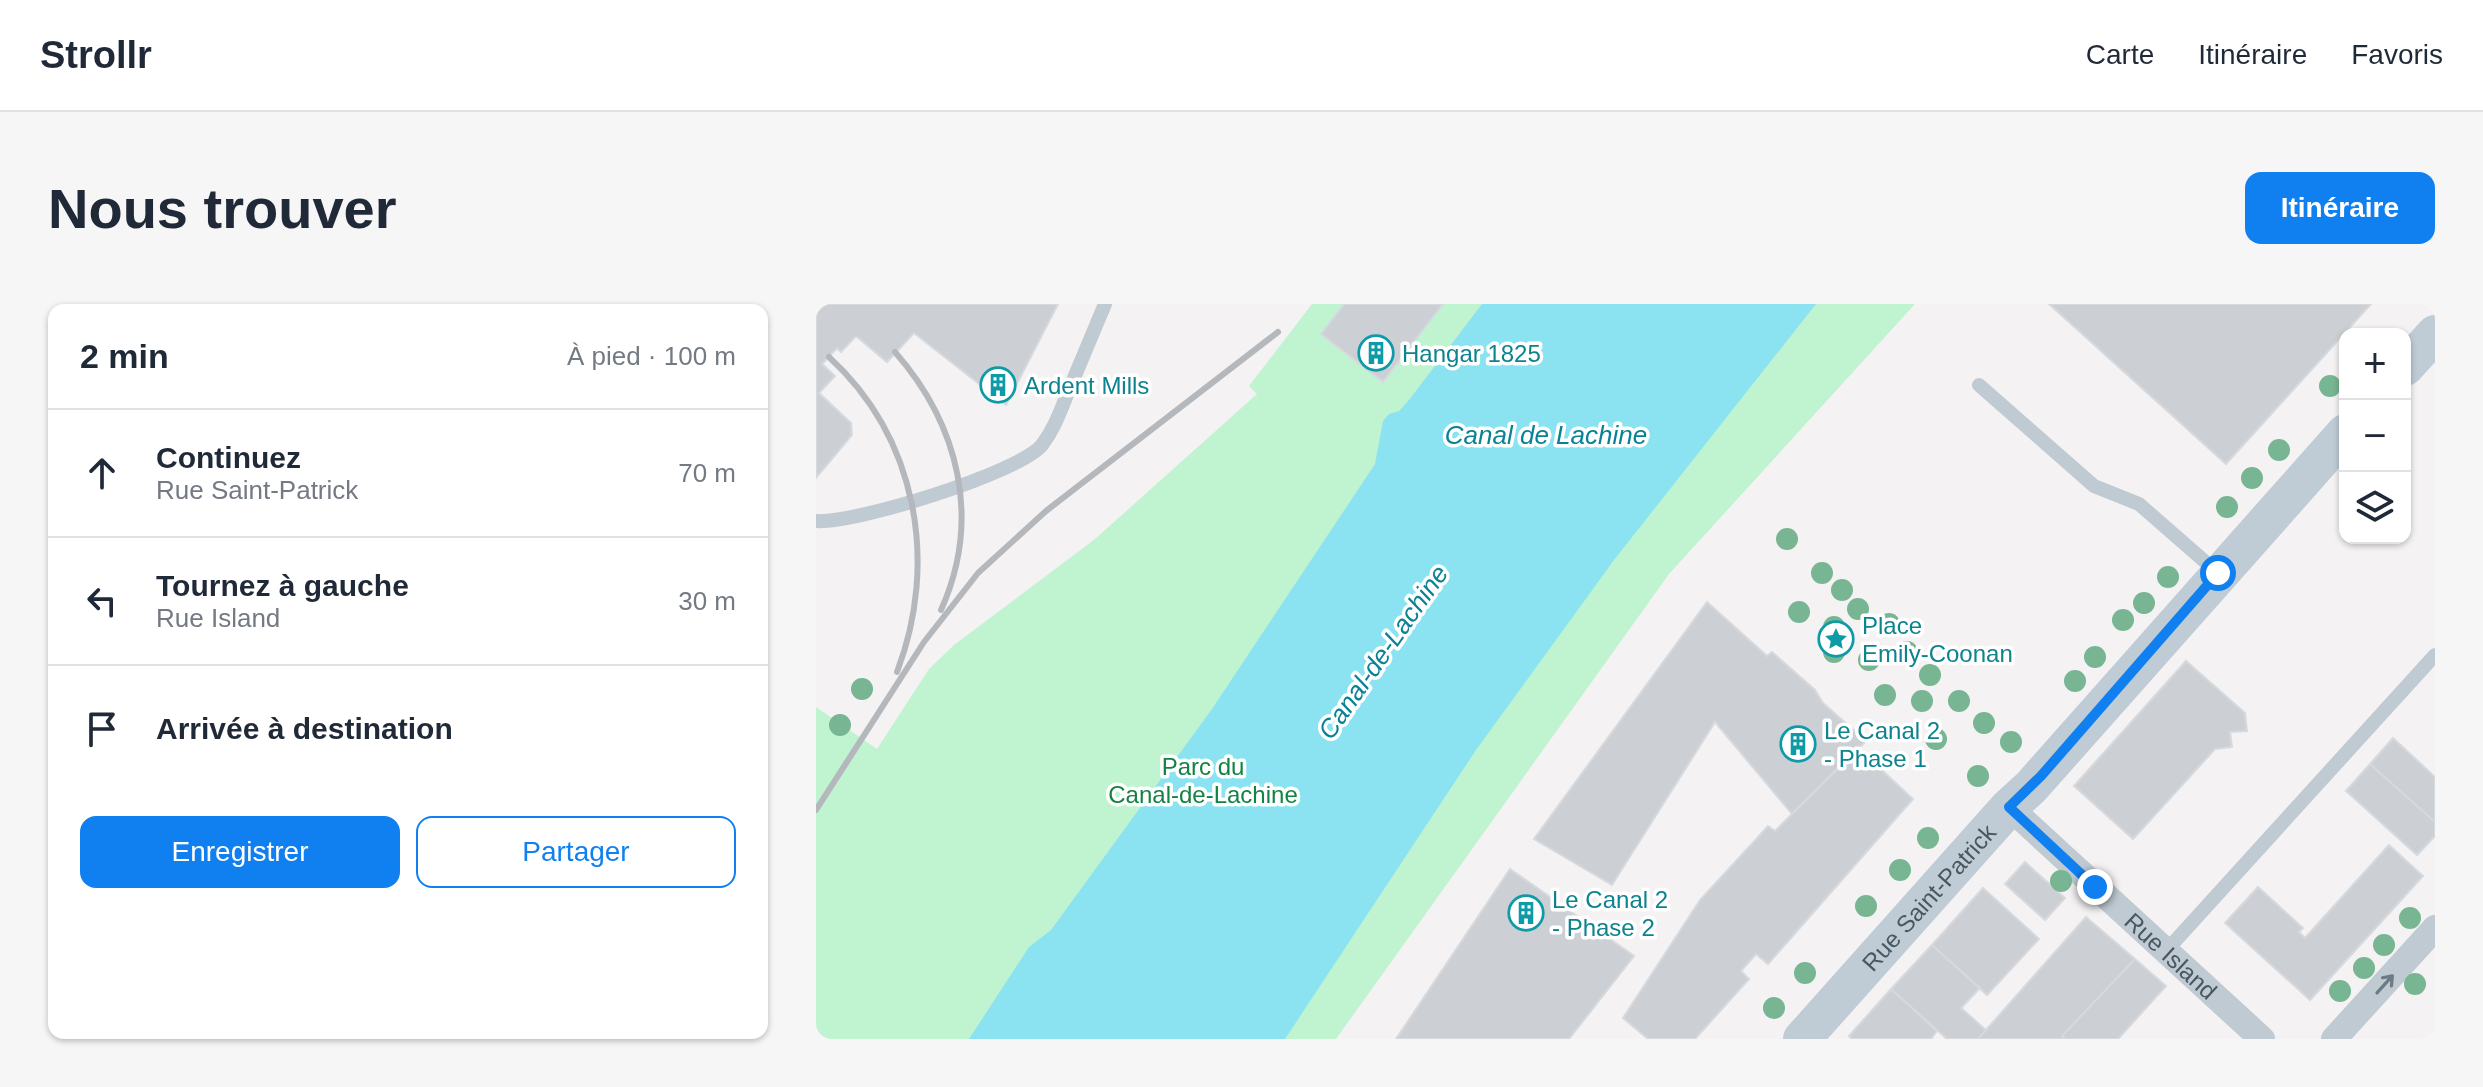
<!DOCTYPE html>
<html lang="fr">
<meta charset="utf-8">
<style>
body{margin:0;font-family:Helvetica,sans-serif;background:#f6f6f7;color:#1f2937}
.controls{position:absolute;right:24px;top:24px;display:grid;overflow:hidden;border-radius:16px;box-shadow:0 2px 6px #0004}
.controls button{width:72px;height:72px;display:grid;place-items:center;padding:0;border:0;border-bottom:2px solid #e0e1e3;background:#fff;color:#1f2937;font:40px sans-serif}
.stop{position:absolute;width:24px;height:24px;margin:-18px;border:6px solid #1080f1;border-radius:50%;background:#fff}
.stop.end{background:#1080f1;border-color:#fff;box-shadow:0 2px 8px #0008}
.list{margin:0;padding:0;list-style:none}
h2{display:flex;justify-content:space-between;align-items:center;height:104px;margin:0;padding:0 32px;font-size:34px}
h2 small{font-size:26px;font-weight:400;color:#747a83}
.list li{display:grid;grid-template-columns:52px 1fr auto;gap:24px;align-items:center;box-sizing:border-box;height:128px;padding:0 32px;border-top:2px solid #e0e1e3}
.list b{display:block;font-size:30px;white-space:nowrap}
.list p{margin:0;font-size:26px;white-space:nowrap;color:#747a83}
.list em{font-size:26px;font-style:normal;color:#747a83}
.actions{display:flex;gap:16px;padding:24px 32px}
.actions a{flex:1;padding:18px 0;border:2px solid #1080f1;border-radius:16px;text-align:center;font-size:28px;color:#1080f1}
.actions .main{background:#1080f1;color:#fff}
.icon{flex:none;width:44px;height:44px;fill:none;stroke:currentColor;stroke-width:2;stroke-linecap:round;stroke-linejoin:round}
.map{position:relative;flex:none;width:1619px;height:735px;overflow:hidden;border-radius:16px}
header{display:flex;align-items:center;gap:48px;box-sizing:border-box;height:112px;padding:0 40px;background:#fff;border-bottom:2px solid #e0e1e3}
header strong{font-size:38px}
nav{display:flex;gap:44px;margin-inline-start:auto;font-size:28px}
.intro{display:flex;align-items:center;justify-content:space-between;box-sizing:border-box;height:192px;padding:0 48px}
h1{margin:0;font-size:56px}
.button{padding:20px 36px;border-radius:16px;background:#1080f1;color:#fff;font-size:28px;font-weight:700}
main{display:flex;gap:48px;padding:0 48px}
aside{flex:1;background:#fff;border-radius:16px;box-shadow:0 2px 6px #0004}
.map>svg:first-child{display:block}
.green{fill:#c0f3d0}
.water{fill:#8be3f2}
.building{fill:#ccd0d5;stroke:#d6d9de;stroke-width:2}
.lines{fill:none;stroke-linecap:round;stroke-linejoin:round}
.lane{stroke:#bfcad2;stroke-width:14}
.street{stroke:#bfcad2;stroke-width:26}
.secondary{stroke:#bfccd6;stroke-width:38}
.rail{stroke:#b4b8bd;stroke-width:6}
.tree{fill:#78b592}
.oneway{stroke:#6c7a83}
.route{stroke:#1080f1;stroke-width:10}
.labels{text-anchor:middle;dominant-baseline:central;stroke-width:7;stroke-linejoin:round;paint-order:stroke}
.culture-label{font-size:24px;fill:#0d838f;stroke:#fff;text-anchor:start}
.park-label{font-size:24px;fill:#128343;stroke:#fff}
.street-label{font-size:24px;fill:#485761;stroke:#fff}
.water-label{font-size:26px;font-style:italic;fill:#078297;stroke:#fff}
</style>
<header>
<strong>Strollr</strong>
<nav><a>Carte</a><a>Itinéraire</a><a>Favoris</a></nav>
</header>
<div class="intro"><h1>Nous trouver</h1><a class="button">Itinéraire</a></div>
<main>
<aside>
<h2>2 min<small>À pied · 100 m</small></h2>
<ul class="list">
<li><svg class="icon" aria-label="ahead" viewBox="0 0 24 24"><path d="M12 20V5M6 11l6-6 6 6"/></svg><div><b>Continuez</b><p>Rue Saint-Patrick</p></div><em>70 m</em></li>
<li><svg class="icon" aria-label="left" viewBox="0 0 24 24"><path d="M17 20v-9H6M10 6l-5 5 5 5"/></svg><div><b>Tournez à gauche</b><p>Rue Island</p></div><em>30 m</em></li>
<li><svg class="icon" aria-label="arrive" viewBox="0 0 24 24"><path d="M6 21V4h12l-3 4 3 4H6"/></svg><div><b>Arrivée à destination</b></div></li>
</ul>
<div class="actions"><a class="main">Enregistrer</a><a>Partager</a></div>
</aside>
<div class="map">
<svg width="1619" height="735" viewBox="0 0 1619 735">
<rect width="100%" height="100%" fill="#f4f2f2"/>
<path class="green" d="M496,0h603l-246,270 -333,465h-520v-332l61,42 52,-80 25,-24 141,-106 162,-145 -8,-8z"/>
<path class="water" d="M666,0h334l-202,256 -138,190 -191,289h-316l60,-92 22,-17 161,-221 163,-245 8,-43 6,-7 10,-3 10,-11z"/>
<path class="building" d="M0,0h242l-52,101 -92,-72 -27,29 -31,-26 -15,16 -4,-4 -15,16 13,12 -16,17 32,30 1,12 -36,43z
M528,0h99l-60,78 -62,-48z
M1233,0h322l-145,160z
M891,298l60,54 5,-4 43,38 8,13 43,38 -74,73 -77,-92 -103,163 -78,-46z
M1370,357l59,52 2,18 -17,1 2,15 -17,2 -82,90 -59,-53z
M1577,434l42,39v45l-65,-58z
M1042,444l55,51 -145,165 -12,-10 -15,17 8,8 -54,60h-47l-25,-21 77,-118 68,-74 7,5z
M1554,460l65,58v14l-18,19 -71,-64z
M1573,541l34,31 -113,124 -85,-77 33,-36 45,41 -4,4 6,6z
M1209,558l40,36 -20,22 -40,-36z
M694,565l124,87 -65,83h-173z
M1167,584l56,51 -52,56 -55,-50z
M1270,613l49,42 -73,77 4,3h-88z
M1116,641l48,43 -19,20 25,22 -8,9h-31l-56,-50z
M1319,655l31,27 -48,53h-52l-4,-3z
M1075,685l46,42 -6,8h-79l-3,-3z"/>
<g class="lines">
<path class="lane" d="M1163,81l115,101 45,18 79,69
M0,217c38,3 203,-48 226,-76 13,-17 19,-36 27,-55 12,-29 24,-57 36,-86
M1350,647l269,-296"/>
<g class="street">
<path id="s1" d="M1193,503l253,232"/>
<path d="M1518,735l101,-111"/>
</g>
<g class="secondary">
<path d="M1589,63l30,-33"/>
<path id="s2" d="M986,735l207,-232 22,-20 314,-354"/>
</g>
<path class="rail" d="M79,48c64,73 87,167 46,258
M13,53c88,81 110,205 68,315
M0,506l108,-168 54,-69 68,-62 232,-179"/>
</g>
<g class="tree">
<circle cx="1514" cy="82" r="11"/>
<circle cx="1463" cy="146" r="11"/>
<circle cx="1436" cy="174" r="11"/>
<circle cx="1411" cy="203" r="11"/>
<circle cx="971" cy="235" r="11"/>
<circle cx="1006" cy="269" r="11"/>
<circle cx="1352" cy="273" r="11"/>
<circle cx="1026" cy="286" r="11"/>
<circle cx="1328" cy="299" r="11"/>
<circle cx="1042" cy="305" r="11"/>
<circle cx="983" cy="308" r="11"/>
<circle cx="1307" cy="316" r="11"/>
<circle cx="1073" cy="320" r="11"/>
<circle cx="1018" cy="323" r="11"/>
<circle cx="1018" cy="348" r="11"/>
<circle cx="1091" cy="348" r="11"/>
<circle cx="1279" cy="353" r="11"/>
<circle cx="1053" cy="356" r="11"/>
<circle cx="1114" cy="371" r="11"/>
<circle cx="1259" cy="377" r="11"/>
<circle cx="46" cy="385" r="11"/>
<circle cx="1069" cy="391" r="11"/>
<circle cx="1106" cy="397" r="11"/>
<circle cx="1143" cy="397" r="11"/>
<circle cx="1168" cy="419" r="11"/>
<circle cx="24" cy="421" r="11"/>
<circle cx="1120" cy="435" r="11"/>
<circle cx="1195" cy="438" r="11"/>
<circle cx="1162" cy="472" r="11"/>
<circle cx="1112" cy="534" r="11"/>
<circle cx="1084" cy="566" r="11"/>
<circle cx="1245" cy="577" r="11"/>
<circle cx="1050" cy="602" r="11"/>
<circle cx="1594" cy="614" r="11"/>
<circle cx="1568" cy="641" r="11"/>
<circle cx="1548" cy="664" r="11"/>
<circle cx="989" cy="669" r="11"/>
<circle cx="1599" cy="680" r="11"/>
<circle cx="1524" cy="687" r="11"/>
<circle cx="958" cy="704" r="11"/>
</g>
<defs><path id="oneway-shaft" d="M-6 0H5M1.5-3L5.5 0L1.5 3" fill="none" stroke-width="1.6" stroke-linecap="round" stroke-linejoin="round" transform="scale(2)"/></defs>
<use class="oneway" href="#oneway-shaft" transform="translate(1569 680) rotate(-48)"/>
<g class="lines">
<path class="route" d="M1279,583l-86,-80 32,-31 177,-203"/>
</g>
<defs>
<symbol id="building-ring" viewBox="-11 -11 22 22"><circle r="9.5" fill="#fff" stroke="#0f9aa8" stroke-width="1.5"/><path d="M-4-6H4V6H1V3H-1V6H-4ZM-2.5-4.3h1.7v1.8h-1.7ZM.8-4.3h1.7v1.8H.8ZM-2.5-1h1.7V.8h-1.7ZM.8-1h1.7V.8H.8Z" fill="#0f9aa8"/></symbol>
<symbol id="sight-ring" viewBox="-11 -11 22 22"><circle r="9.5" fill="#fff" stroke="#0f9aa8" stroke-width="1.5"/><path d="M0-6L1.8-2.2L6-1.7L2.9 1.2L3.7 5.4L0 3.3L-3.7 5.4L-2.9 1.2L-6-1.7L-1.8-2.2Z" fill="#0f9aa8"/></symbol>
</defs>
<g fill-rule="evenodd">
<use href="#building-ring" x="540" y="29" width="40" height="40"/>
<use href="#building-ring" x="162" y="61" width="40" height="40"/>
<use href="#sight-ring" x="1000" y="315" width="40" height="40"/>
<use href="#building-ring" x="962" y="420" width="40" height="40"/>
<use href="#building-ring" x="690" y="589" width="40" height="40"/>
</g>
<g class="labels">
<g class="culture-label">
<text x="586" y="49">Hangar 1825</text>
<text x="208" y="81">Ardent Mills</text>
<text x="1046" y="321">Place<tspan x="1046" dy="28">Emily-Coonan</tspan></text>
<text x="1008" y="426">Le Canal 2<tspan x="1008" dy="28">- Phase 1</tspan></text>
<text x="736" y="595">Le Canal 2<tspan x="736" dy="28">- Phase 2</tspan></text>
</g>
<g class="park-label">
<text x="387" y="462">Parc du<tspan x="387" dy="28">Canal-de-Lachine</tspan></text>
</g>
<g class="street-label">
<text stroke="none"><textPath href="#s2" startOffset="190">Rue Saint-Patrick</textPath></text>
<text stroke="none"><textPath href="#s1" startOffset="220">Rue Island</textPath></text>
</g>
<g class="water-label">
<text x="730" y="131">Canal de Lachine</text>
<text transform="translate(567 348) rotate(-55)">Canal-de-Lachine</text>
</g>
</g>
</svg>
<div class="controls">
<button>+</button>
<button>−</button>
<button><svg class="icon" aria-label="layers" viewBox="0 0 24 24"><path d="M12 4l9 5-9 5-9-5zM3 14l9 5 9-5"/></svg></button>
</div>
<div class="stop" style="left:1402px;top:269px"></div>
<div class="stop end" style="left:1279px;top:583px"></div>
</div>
</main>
